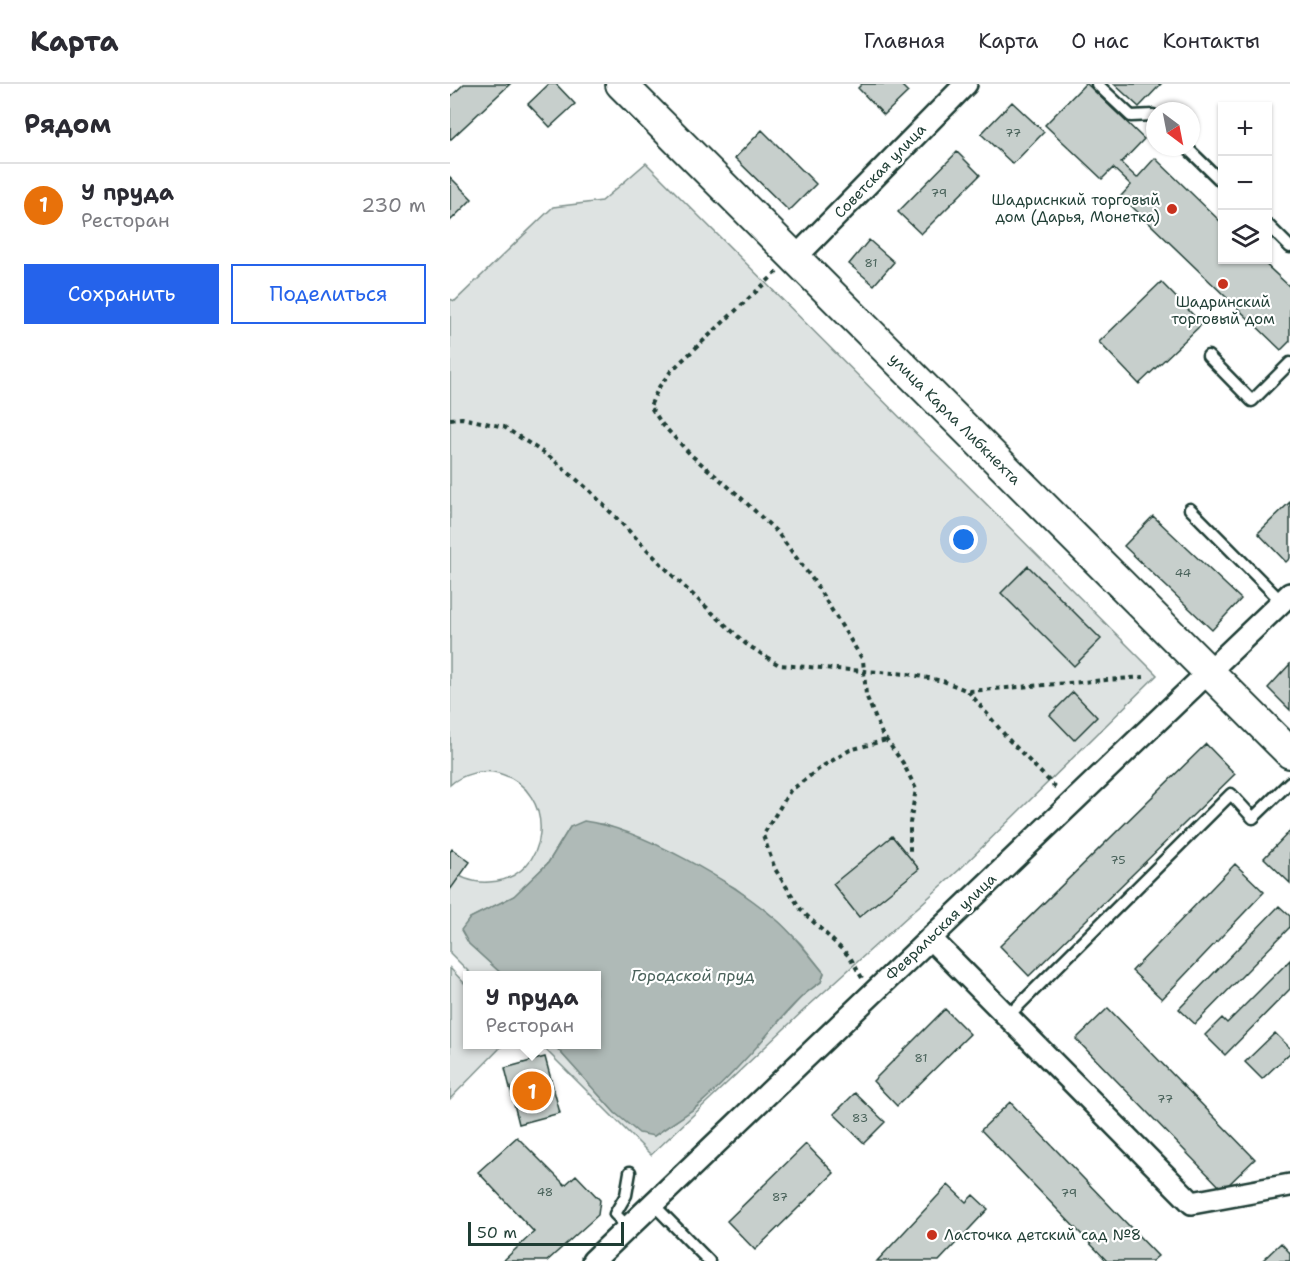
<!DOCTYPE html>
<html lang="ru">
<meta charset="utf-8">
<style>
body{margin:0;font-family:"Shantell Sans",sans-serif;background:#f2f2f3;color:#2b2b33}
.controls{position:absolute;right:18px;top:18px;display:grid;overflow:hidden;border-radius:0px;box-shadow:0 2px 4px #0004}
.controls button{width:54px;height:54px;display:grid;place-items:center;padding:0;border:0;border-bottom:2px solid #e1e1e2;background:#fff;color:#2b2b33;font:30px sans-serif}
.compass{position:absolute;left:696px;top:18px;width:54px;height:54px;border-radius:50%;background:#fff;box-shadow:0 2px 4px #0004;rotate:148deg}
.scale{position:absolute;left:18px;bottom:15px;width:156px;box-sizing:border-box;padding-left:6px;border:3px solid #1f3d34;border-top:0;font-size:16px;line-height:21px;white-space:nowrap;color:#1f3d34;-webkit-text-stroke:4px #fff;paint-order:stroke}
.you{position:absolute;left:514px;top:456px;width:21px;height:21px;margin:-15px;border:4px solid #fff;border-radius:50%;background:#1a73e8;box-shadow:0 0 0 9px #1a73e833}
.badge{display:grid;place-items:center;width:39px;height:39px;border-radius:50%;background:#2563eb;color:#fff;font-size:20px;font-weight:700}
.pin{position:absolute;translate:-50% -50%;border:3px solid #fff;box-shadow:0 2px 6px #0006}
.popup{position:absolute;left:13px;top:887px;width:138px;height:78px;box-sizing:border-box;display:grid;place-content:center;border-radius:0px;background:#fff;filter:drop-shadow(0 2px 4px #0005);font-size:20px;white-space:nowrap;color:#7c7c81}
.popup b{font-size:22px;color:#2b2b33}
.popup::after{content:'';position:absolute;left:50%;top:100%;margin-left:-12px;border:12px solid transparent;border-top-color:#fff}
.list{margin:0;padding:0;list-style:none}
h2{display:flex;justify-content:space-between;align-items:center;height:78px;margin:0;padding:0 24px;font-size:26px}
h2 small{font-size:20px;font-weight:400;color:#7c7c81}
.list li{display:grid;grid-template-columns:39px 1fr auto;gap:18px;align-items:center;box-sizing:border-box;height:84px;padding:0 24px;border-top:2px solid #e1e1e2}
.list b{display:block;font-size:22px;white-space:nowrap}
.list p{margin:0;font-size:20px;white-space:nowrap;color:#7c7c81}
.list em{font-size:20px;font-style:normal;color:#7c7c81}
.actions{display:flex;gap:12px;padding:18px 24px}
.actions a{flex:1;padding:14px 0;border:2px solid #2563eb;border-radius:0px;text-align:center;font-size:21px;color:#2563eb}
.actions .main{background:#2563eb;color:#fff}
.icon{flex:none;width:33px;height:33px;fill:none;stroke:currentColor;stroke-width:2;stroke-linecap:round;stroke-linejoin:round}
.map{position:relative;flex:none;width:840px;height:1177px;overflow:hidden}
header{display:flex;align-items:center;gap:36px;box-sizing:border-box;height:84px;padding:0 30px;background:#fff;border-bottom:2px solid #e1e1e2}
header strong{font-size:28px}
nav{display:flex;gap:33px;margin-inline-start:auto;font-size:21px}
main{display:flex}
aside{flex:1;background:#fff}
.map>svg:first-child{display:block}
.green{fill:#dee3e2;stroke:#7e908b;stroke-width:1.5}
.water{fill:#afbab7;stroke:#758883;stroke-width:1.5}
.building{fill:#c7cfcc;stroke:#1f3d34;stroke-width:1.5}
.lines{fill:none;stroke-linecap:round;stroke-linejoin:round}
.lane-casing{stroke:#1f3d34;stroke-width:15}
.street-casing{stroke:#1f3d34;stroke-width:26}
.secondary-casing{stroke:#1f3d34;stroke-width:34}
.path{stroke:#1f3d34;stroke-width:4;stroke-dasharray:4.5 4.5;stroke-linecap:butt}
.lane{stroke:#fff;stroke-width:10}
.street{stroke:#fff;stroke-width:21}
.secondary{stroke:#fff;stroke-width:30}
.poi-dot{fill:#c8321e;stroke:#fff;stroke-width:2}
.labels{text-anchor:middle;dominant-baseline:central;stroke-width:4.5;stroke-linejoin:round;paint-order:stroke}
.number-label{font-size:12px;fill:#49625a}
.street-label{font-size:15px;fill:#1f3d34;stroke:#fff}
.poi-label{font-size:15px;fill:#1f3d34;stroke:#fff;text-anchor:end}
.water-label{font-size:16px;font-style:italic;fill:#4a625b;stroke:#fff}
</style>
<header>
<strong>Карта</strong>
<nav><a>Главная</a><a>Карта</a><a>О нас</a><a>Контакты</a></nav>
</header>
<main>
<aside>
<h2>Рядом<small></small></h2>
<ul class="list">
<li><span class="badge" style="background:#e8710a">1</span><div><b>У пруда</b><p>Ресторан</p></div><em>230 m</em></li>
</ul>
<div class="actions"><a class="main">Сохранить</a><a>Поделиться</a></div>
</aside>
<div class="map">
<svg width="840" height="1177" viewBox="0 0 840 1177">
<rect width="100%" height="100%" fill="#fff"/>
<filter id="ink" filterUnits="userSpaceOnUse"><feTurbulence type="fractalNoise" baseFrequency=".0167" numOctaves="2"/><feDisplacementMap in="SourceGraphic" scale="12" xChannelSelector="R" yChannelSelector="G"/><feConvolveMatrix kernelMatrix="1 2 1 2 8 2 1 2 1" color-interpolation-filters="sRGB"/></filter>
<g filter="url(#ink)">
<path class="green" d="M196,79l511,512 -198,195 -155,140 -153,145 -110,-110h13l61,68 39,23 43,-29 31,-30 78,-85 15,-10 3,-9 -23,-29 -22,-22 -44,-34 -61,-34 -71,-30 -33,3 -22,36 -34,33 -44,22 -1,26 34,31h-31l-22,-22v-84c11,10 25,14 39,13 63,-3 70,-92 9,-109 -16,-4 -36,1 -48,12v-486l5,2 98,-94 49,-6z
M0,884l17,18v58l36,1 -53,54z"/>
<path class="water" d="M134,737c56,7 151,62 194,100 18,16 31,34 46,52l-3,9c-28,18 -46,45 -68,69 -18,19 -36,40 -57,56 -13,10 -28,19 -42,29l-15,-3 -24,-20 -61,-68 42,-1v-68l-93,-1 -34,-31 -8,-14 9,-12 44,-22 34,-33 22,-36z"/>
<path class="building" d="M14,0h46l-60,56v-43z
M99,0h7l19,20 -25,23 -22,-23z
M412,0h38l8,8 -24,23 -26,-27z
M635,0h2l57,55 -23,24 16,15 18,-20 67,65v37h39l29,27v54l-9,9 -160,-154 10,-11 -18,-17 -11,11 -57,-54z
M664,0h47l-22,23z
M562,18l32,30 -31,32 -32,-30z
M312,46l54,54 -27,27 -54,-53z
M507,68l23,23 -59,59 -23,-22z
M0,93l22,22 -22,22z
M419,156l25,22 -20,23 -25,-21z
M711,198l41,42 -63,60 -40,-42z
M840,418v56l-4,4 -28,-29z
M703,432l88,83 -29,31 -88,-84z
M578,482l73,73 -27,27 -73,-73z
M840,580v46l-22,-22z
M623,608l24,25 -23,23 -24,-25z
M756,660l29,30 -206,202 -29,-30z
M840,747v52l-26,-25z
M442,752l27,33 -60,48 -26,-33z
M2,765l18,13 -20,28v-38z
M785,780l29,28 -102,107 -30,-28z
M829,822l11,10v11l-95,97 -16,-15z
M840,876v29l-65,66 -20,-20 17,-17 5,5z
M658,924l147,151 -32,31 -147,-151z
M495,925l25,25 -73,72 -24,-25z
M825,949l15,15v5l-28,26 -17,-17z
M95,973l15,56 -41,11 -14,-56z
M405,1009l30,29 -21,21 -30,-29z
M560,1018l148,154 -6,5h-45l-126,-131z
M67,1053l48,48 11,-10 24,25 -2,15 -51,46h-44l31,-29 -56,-60z
M356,1060l28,29 -79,77 -28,-29z
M498,1101l18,17 7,-7 15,14 -49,52h-62z
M831,1159l9,10v8h-28z"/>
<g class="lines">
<defs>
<path id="lane" d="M647,0l34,32 22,-1 2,2
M736,63l36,35
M818,141l22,22
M758,272l44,45 38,-38
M740,425l92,93
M558,932l223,-222 22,24 37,-36
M203,1120l56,57
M178,1143l-13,-13 11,-19 4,-23"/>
<path id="street" d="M344,175l172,-175
M480,854l262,265 98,-18
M143,1177l697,-667"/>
<path id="secondary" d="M171,0l669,669"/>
</defs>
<use href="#lane" class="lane-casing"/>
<use href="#street" class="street-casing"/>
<use href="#secondary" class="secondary-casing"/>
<path class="path" d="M327,188l-106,99 -12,16 -9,19 12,18 29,31 46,39 40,38 36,48 50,80 3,35 16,39 21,29 13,26 -6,34v28
M0,335l12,-1 42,9 46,30 39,33 87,89 70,65 33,21 129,9 35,7 25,10 41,49 49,50
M519,607l175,-14
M412,894l-12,-21 -48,-46 -27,-42 -12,-34 27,-44 33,-25 27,-16 36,-10"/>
<use href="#lane" class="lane"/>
<use href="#street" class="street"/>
<use href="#secondary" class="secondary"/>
</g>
</g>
<g class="poi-dot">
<circle cx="722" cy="125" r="6"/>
<circle cx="773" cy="200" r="6"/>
<circle cx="482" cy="1151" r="6"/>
</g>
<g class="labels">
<g class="number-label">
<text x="563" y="49">77</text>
<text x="489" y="109">79</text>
<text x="421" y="179">81</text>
<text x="733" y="489">44</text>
<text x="668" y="776">75</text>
<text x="471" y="974">81</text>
<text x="715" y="1015">77</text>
<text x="410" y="1034">83</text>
<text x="95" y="1108">48</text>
<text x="619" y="1109">79</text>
<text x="330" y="1113">87</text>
</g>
<g class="street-label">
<text transform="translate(430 87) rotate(-46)">Советская улица</text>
<text transform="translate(505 335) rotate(45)">улица Карла Либкнехта</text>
<text transform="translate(491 843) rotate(-44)">Февральская улица</text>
</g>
<g class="poi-label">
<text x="710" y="116">Шадриснкий торговый<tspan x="710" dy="17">дом (Дарья, Монетка)</tspan></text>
<text x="773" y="218" text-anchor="middle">Шадринский<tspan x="773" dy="17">торговый дом</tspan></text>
<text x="494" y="1151" text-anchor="start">Ласточка детский сад №8</text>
</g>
<g class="water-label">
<text x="243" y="891">Городской пруд</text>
</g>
</g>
</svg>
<div class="controls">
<button>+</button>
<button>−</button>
<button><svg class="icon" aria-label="layers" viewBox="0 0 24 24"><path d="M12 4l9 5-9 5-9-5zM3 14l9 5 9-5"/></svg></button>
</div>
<svg class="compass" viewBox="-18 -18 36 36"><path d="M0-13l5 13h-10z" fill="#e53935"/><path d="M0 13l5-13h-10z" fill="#7c7c81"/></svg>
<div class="scale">50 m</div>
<div class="you"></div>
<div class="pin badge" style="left:82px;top:1007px;background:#e8710a">1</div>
<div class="popup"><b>У пруда</b>Ресторан</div>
</div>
</main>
